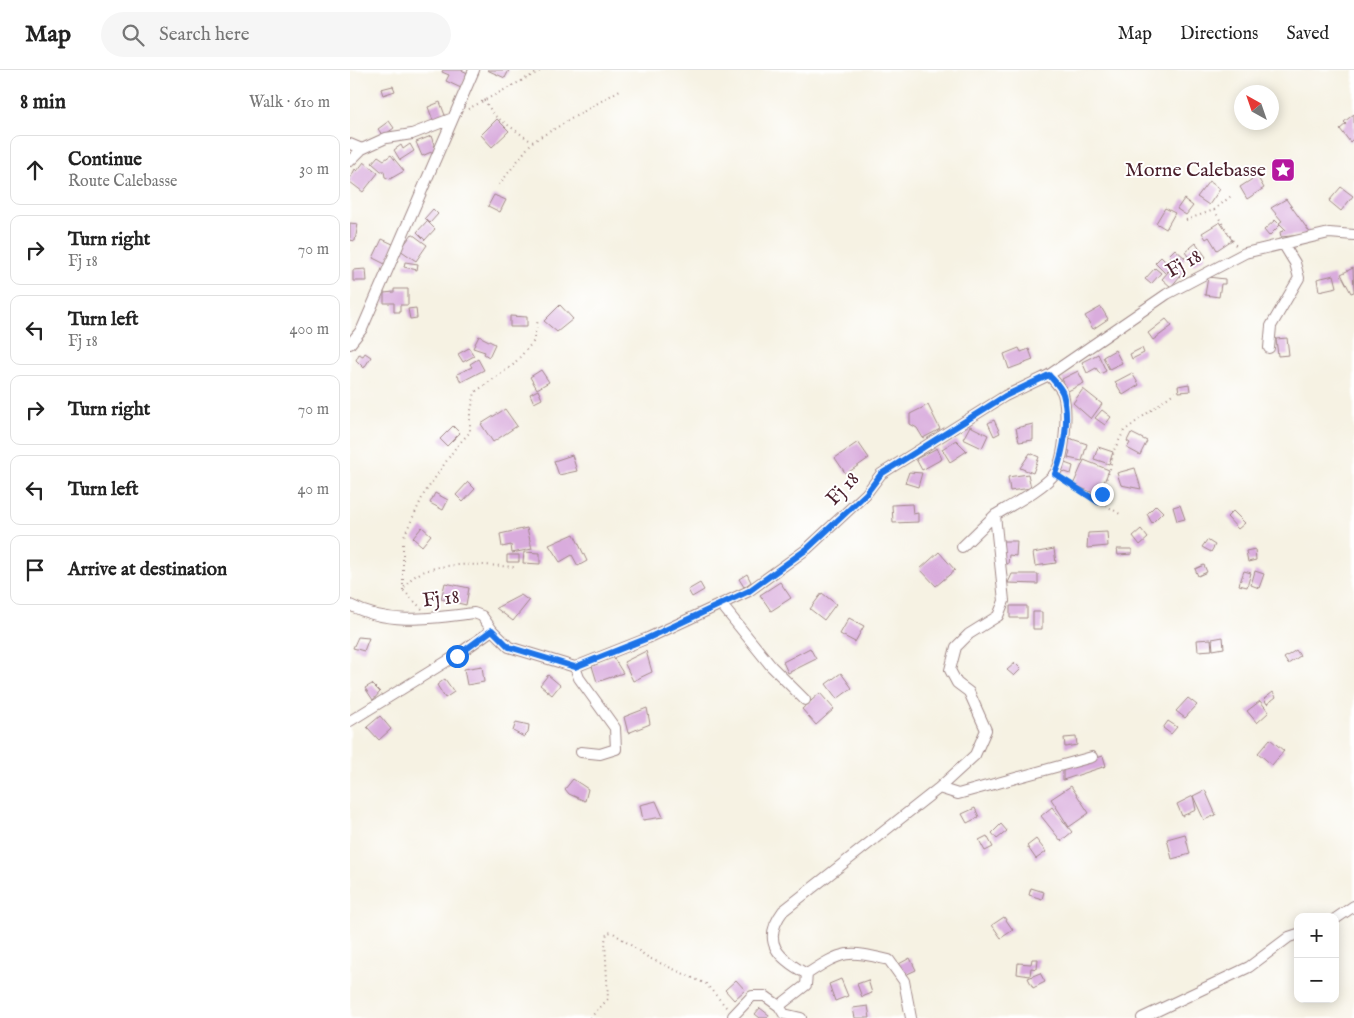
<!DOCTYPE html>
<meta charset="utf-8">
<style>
body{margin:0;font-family:"IM FELL English",serif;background:#f6f6f6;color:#222}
.controls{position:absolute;right:15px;bottom:15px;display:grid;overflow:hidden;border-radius:10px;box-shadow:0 2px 12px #0003}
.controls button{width:45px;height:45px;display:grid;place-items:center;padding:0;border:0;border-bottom:1px solid #e0e0e0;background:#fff;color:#222;font:25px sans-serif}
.compass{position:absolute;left:884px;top:15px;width:45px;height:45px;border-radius:50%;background:#fff;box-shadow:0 2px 12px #0003;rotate:320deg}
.stop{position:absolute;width:15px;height:15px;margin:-11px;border:4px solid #1a73e8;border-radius:50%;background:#fff}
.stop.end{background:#1a73e8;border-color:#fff;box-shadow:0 1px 5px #0008}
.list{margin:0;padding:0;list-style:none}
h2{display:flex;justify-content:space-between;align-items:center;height:65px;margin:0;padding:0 20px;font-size:21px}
h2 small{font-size:16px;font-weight:400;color:#767676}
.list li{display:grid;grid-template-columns:32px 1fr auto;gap:15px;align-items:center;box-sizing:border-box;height:70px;margin:0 10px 10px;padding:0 10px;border:1px solid #e0e0e0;border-radius:10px}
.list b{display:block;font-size:19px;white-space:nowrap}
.list p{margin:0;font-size:16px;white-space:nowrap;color:#767676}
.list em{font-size:16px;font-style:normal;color:#767676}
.icon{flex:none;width:28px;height:28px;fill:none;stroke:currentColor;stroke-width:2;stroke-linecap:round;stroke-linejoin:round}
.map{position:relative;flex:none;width:1004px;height:948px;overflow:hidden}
header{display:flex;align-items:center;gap:30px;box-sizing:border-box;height:70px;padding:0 25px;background:#fff;border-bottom:1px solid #e0e0e0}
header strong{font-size:24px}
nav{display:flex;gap:28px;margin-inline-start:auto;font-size:18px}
.search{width:350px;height:45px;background:#f6f6f6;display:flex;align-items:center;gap:12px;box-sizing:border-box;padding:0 18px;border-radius:28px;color:#767676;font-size:19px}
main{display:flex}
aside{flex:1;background:#fff}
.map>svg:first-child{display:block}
.building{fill:#d9acdd}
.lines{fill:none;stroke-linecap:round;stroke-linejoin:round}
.minor-casing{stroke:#a08887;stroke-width:12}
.path{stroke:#a08887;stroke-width:2;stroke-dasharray:1 4;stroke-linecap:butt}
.minor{stroke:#fff;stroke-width:10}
.route{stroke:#1a73e8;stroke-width:6}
.labels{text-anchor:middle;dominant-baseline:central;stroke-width:4;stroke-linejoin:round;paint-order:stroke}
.poi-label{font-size:20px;fill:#4a1f2b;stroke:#fff;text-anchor:end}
.street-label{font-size:20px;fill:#4a1f2b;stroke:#fff}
</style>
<header>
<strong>Map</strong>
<div class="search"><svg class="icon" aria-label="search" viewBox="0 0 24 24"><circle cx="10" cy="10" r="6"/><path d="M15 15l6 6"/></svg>Search here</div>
<nav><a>Map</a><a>Directions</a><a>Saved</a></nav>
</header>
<main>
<aside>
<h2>8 min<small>Walk · 610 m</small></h2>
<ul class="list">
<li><svg class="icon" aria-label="ahead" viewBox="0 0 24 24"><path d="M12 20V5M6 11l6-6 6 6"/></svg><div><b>Continue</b><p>Route Calebasse</p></div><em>30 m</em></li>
<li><svg class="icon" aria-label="right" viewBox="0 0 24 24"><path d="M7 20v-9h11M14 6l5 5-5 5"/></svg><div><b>Turn right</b><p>Fj 18</p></div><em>70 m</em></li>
<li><svg class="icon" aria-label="left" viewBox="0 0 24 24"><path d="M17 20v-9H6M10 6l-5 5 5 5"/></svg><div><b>Turn left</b><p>Fj 18</p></div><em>400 m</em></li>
<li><svg class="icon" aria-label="right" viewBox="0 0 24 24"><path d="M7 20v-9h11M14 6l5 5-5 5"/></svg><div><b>Turn right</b></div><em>70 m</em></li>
<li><svg class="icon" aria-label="left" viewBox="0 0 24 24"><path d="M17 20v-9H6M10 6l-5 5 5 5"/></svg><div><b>Turn left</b></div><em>40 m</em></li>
<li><svg class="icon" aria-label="arrive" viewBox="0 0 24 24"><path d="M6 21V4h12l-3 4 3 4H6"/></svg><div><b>Arrive at destination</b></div></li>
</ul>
</aside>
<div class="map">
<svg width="1004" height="948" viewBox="0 0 1004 948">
<rect width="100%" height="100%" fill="#fff"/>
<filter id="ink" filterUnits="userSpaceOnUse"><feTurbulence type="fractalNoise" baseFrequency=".02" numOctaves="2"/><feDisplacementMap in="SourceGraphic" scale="10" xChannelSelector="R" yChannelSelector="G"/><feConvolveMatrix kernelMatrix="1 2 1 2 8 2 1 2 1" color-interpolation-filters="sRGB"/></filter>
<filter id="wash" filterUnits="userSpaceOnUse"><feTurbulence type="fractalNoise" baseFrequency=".0096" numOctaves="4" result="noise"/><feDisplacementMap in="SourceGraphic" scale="20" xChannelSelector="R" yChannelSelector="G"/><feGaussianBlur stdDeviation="1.12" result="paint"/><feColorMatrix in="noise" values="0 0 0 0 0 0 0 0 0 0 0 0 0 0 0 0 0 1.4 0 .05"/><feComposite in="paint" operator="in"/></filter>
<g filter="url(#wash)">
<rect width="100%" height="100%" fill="#f6f2e3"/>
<g id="blocks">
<path class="building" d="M93,0h18l7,3 -7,15 -15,-7 3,-6 -7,-3z
M137,0h22l-4,8z
M43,16l2,5 -12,4 -2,-6z
M90,32l6,16 -12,5 -6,-16z
M1004,44v24l-4,4 -10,-13 6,-5 -2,-2z
M147,49l12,12 -17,16 -11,-12z
M39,51l5,7 -11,8 -5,-7z
M81,66l5,14 -14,6 -6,-14z
M60,74l4,7 -14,9 -6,-10 7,-5 2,4z
M41,85l13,16 -14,8 -5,-2 -1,-6h-3l-9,-8 6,-7 6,4z
M14,92l14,11 -15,19 -13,-10v-3l5,-10 2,2z
M907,106l7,12 -17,11 -7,-12z
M859,111l11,8 -11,16 -12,-8z
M991,117l12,9 -12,15 -12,-10z
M144,125l12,5 -6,12 -12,-6z
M834,129l9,7 -7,9 -9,-6z
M936,129l25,35 -30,3 -1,-5 6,-2 -7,-7 3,-2 -11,-13z
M815,138l10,5 -9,16 -10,-6z
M83,139l5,5 -8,9 -5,-5z
M925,150l5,5 -11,11 -5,-6z
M77,151l8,8 -10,11 -8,-8z
M870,152l12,18 -15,10 -8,-13 -3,2 -4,-6z
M0,153l8,1 -3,17 -5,-1z
M62,164l15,11 -11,16 -16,-11z
M32,169l13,6 -10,19 -12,-6z
M846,173l10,14 -12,8 -9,-13z
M825,179l10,9 -6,7 -10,-10z
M811,187l10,10 -6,6 -10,-10z
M55,192l13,2 -1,6 -13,-3z
M825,194l9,7 -13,16 -9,-8z
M805,198l6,5 -10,11 -6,-5z
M1003,198l1,24 -3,1 -10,-19z
M16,199l1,12h-14v-11z
M984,205l3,12 -18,4 -2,-12z
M858,207l17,2v5h-4l-2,13 -14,-2z
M44,219h14v16h-8v7h-6v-9h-10v-10l10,-1z
M210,235l13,14 -16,13 -13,-11z
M751,237l7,12 -15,10 -8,-13z
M66,238l1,10 -7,1 -2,-10z
M160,246l17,1v10h-17z
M816,249l6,7 -19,14 -5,-7z
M129,266l16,8 -6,13 -5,-3 1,-2 -12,-4z
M937,268l2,17 -11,1 -2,-17z
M119,278l5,8 -11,6 -5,-8z
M669,278l2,4 8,-3 4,11 -24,9 -5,-15z
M792,278l2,5 -12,6 -2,-5z
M765,280l7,13 -13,6 -6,-12z
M15,283l6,4 -7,11 -8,-8 3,-6 4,2z
M748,284l8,17 -6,3 -4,-6 -9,5 -5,-11z
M128,289l6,11 -23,12 -4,-8 15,-7 -2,-3z
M191,300l8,12 -12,7 -7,-12z
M728,301l6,12 -16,8 -6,-12z
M782,303l7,12 -16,10 -8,-13z
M839,314l1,7 -11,1 -1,-6z
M733,319l19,15 -11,15 -18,-16z
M188,320l4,9 -8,4 -4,-9z
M578,335l12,24 -17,9 -6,-10 -7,-4v-10z
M155,339l12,17 -24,16 -12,-18z
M752,340l9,7 -6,8 -10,-7z
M644,350l6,13 -6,3 -6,-13z
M683,354v16l-14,2 -3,-14z
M103,356l7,7 -13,13 -7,-7z
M620,356l18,9 -6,13 -19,-9z
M781,363l16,8 -7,14 -13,-7 3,-5 -3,-2z
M719,368l18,6 -5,17 -14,-3 2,-7 -4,-1z
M606,370l11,11 -17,11 -8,-13z
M508,372l11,16 -23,16 -11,-16z
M748,377l15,5 -4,12 -15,-5z
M587,378l5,11 -20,11 -6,-11z
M680,383l9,4 -6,16 -13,-5z
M222,385l5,16 -18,4 -5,-14z
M734,390l25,10 -10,25 -26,-10z
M712,392l11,4 -2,8 -12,-4z
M785,398l6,21 -20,-4 -4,-12z
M559,402l13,1 -4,14 -13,-4z
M678,404l3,14 -21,3 -2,-14z
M118,412l7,7 -12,13 -7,-7z
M85,423l13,7 -5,10 -13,-7z
M562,434l1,10 5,-1v9l-25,1 -1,-18z
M806,435l7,7 -11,11 -5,-9z
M830,435l5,14 -8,2 -4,-14z
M883,441l12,12 -7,6 -11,-12z
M72,457l9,8 -9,11 -9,-8z
M177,458l5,21 -20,4 -1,-8 -9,2 -2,-13z
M791,459l7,9 -8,7 -7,-9z
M757,462l1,14 -21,2 1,-15z
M224,464l13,27 -9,5 -6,-11 -12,7 -11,-17z
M857,470l8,5 -4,7 -9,-5z
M651,471h16l-1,15 -7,-1 -1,9 -8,-1z
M704,479l2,14 -21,3 -2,-13z
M767,479h15v5l-14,1z
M905,479l1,11 -8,2 -2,-11z
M174,482l16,1v11l-17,-1z
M589,482l16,18 -19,16 -16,-17z
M157,485h12v7h-12z
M854,495l3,7 -9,4 -3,-7z
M894,501l7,2 -4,14 -8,-2z
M905,501l9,3 -5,14 -8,-3z
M397,504l4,8 -7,5 -5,-8z
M662,504h26v10l-30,-1z
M430,512l11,16 -20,13 -11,-16z
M95,513l24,5 -3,17 -25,-6z
M350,513l4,7 -12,7 -4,-7z
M472,523l14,11 -12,16 -14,-11z
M171,525l8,6 -16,20 -17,-13z
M660,536h17v12h-17z
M683,542h9v17h-9z
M499,548l15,8 -9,16 -15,-8z
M8,567l11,1 -5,13 -11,-3z
M873,567l1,11 -11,2 -1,-11z
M861,569l1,11 -14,1 -1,-11z
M460,578l6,11 -28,14 -5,-11z
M946,580l4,6 -12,8 -4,-6z
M296,581l6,21 -19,9 -9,-19z
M263,587l10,16 -26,9 -5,-16z
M665,593l6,6 -7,7 -7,-6z
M132,596l2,16 -17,3 -3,-16z
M491,603l11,15 -15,11 -11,-15z
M198,605l12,10 -8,10 -12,-10z
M95,609l9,13 -9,6 -8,-13z
M22,614l8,8 -7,8 -8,-12z
M923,622l3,5 -9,7 -3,-5z
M470,623l14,16 -18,16 -14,-16z
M838,628l9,7 -12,13 -9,-7z
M910,631l9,11 -12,11 -10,-12z
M297,638l3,16 -22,9 -4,-16z
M30,646l11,13 -12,11 -12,-13z
M818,651l9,6 -6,7 -8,-6z
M166,652l13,3 -1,8 -4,4 -11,-6z
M726,667l1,8 -12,2 -1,-9z
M920,669l14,12 -12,14 -14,-12z
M753,686l3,10 -43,14v-12z
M223,709l15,10 -3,12 -16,-7 -4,-5z
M721,716l18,27 -20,14 -18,-28z
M855,720l11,25 -12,5 -11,-24 3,14 -14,6 -5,-12z
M306,731l7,16 -20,3 -3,-15z
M702,737l20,25 -11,9 -20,-25z
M625,738l4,9 -12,6 -5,-9z
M651,754l6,7 -10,8 -5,-6z
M835,764l5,20 -18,5 -5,-20z
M637,766l6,11 -8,4 -6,-11z
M686,769l10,13 -10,7 -9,-13z
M681,818l13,4 -2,7 -13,-4z
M654,847l9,13 -12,8 -9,-13z
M560,888l6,12 -13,6 -6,-11z
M682,889h6l-1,10 -6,-1 -1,8 -13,-2 1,-11 13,1z
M690,903l5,9 -12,6 -5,-10z
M491,909l7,17 -13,5 -6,-17z
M386,910l9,10 -11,10 -9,-10z
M518,910l4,13 -10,4 -5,-13z
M518,936l2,12h-15l-2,-10z
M410,938l9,7 -2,3h-7l-5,-4z"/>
</g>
</g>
<g filter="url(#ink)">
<use href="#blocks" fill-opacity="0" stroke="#a08887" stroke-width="1"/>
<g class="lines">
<defs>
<path id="minor" d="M0,74l12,5
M0,91l12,-12 24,-11 26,-4 41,-16
M0,274l12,-15 112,-259
M919,278l2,-22 28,-48 -4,-15 -11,-18
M612,477l33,-32
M371,534l50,62 34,34
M0,535c39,21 82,13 124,8l8,3 10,14 17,17 66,20 73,-29 101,-47 58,-42 59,-55 15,-20 124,-78 44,-21 118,-81 78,-41 84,-20 25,2
M225,597l4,11 36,50 1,21 -16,5 -19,-2
M0,651l107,-66 35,-25
M589,718l19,6 134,-37
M985,849l19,-13
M429,936l5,8 17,4
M383,946l19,-20h13l14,10 27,-21 1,-11
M561,948l-7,-37 -15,-21c-42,-10 -45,-10 -82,14 -28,-15 -47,-32 -24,-63l156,-123 36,-33 11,-25 -17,-38 -12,-9 -7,-13 6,-23 13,-13 29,-18 6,-15 -9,-86c15,-9 51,-28 60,-42 10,-15 13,-62 8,-79 -2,-7 -10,-14 -14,-19
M792,948l107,-51 40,-30 9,-3"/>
</defs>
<use href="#minor" class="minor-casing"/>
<path class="path" d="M134,30l11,16 37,26 88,-52
M118,39l74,-39
M149,115l33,-43
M864,140l17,-14
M836,150l28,-10 22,36
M713,409l57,35
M748,432l12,-33 4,-19 10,-19 51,-39
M53,520v-52l21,-44 32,-47 14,-15v-17l5,-23 38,-27 20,-23 5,-22
M72,539l-19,-19c14,-33 82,-25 111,-23
M240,948l18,-19 -3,-58 2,-8 5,-1 37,26 57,26 21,24"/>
<use href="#minor" class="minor"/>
</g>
</g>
<g class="lines" filter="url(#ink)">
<path class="route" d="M107,586l35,-26 17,17 66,20 73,-29 101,-47 58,-42 59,-55 15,-20 124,-78 44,-21c4,5 12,12 14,19 7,24 1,57 -8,80l43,28 4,-8"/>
</g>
<defs>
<symbol id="sight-square" viewBox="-11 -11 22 22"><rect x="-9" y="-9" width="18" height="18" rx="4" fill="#b5179e" stroke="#fff"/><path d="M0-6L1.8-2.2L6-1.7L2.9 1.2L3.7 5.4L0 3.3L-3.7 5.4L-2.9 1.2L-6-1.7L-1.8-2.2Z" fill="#fff"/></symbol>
</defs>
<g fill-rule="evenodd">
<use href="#sight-square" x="919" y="86" width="28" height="28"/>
</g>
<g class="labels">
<g class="poi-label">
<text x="916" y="100">Morne Calebasse</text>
</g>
<g class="street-label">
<text transform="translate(834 194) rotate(-29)">Fj 18</text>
<text transform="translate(493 419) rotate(-46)">Fj 18</text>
<text transform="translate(91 529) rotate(-6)">Fj 18</text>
</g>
</g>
</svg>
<div class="controls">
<button>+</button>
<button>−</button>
</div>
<svg class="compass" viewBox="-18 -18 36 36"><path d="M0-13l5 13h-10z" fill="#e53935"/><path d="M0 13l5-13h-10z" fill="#767676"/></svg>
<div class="stop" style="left:107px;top:586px"></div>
<div class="stop end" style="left:752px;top:424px"></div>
</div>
</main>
